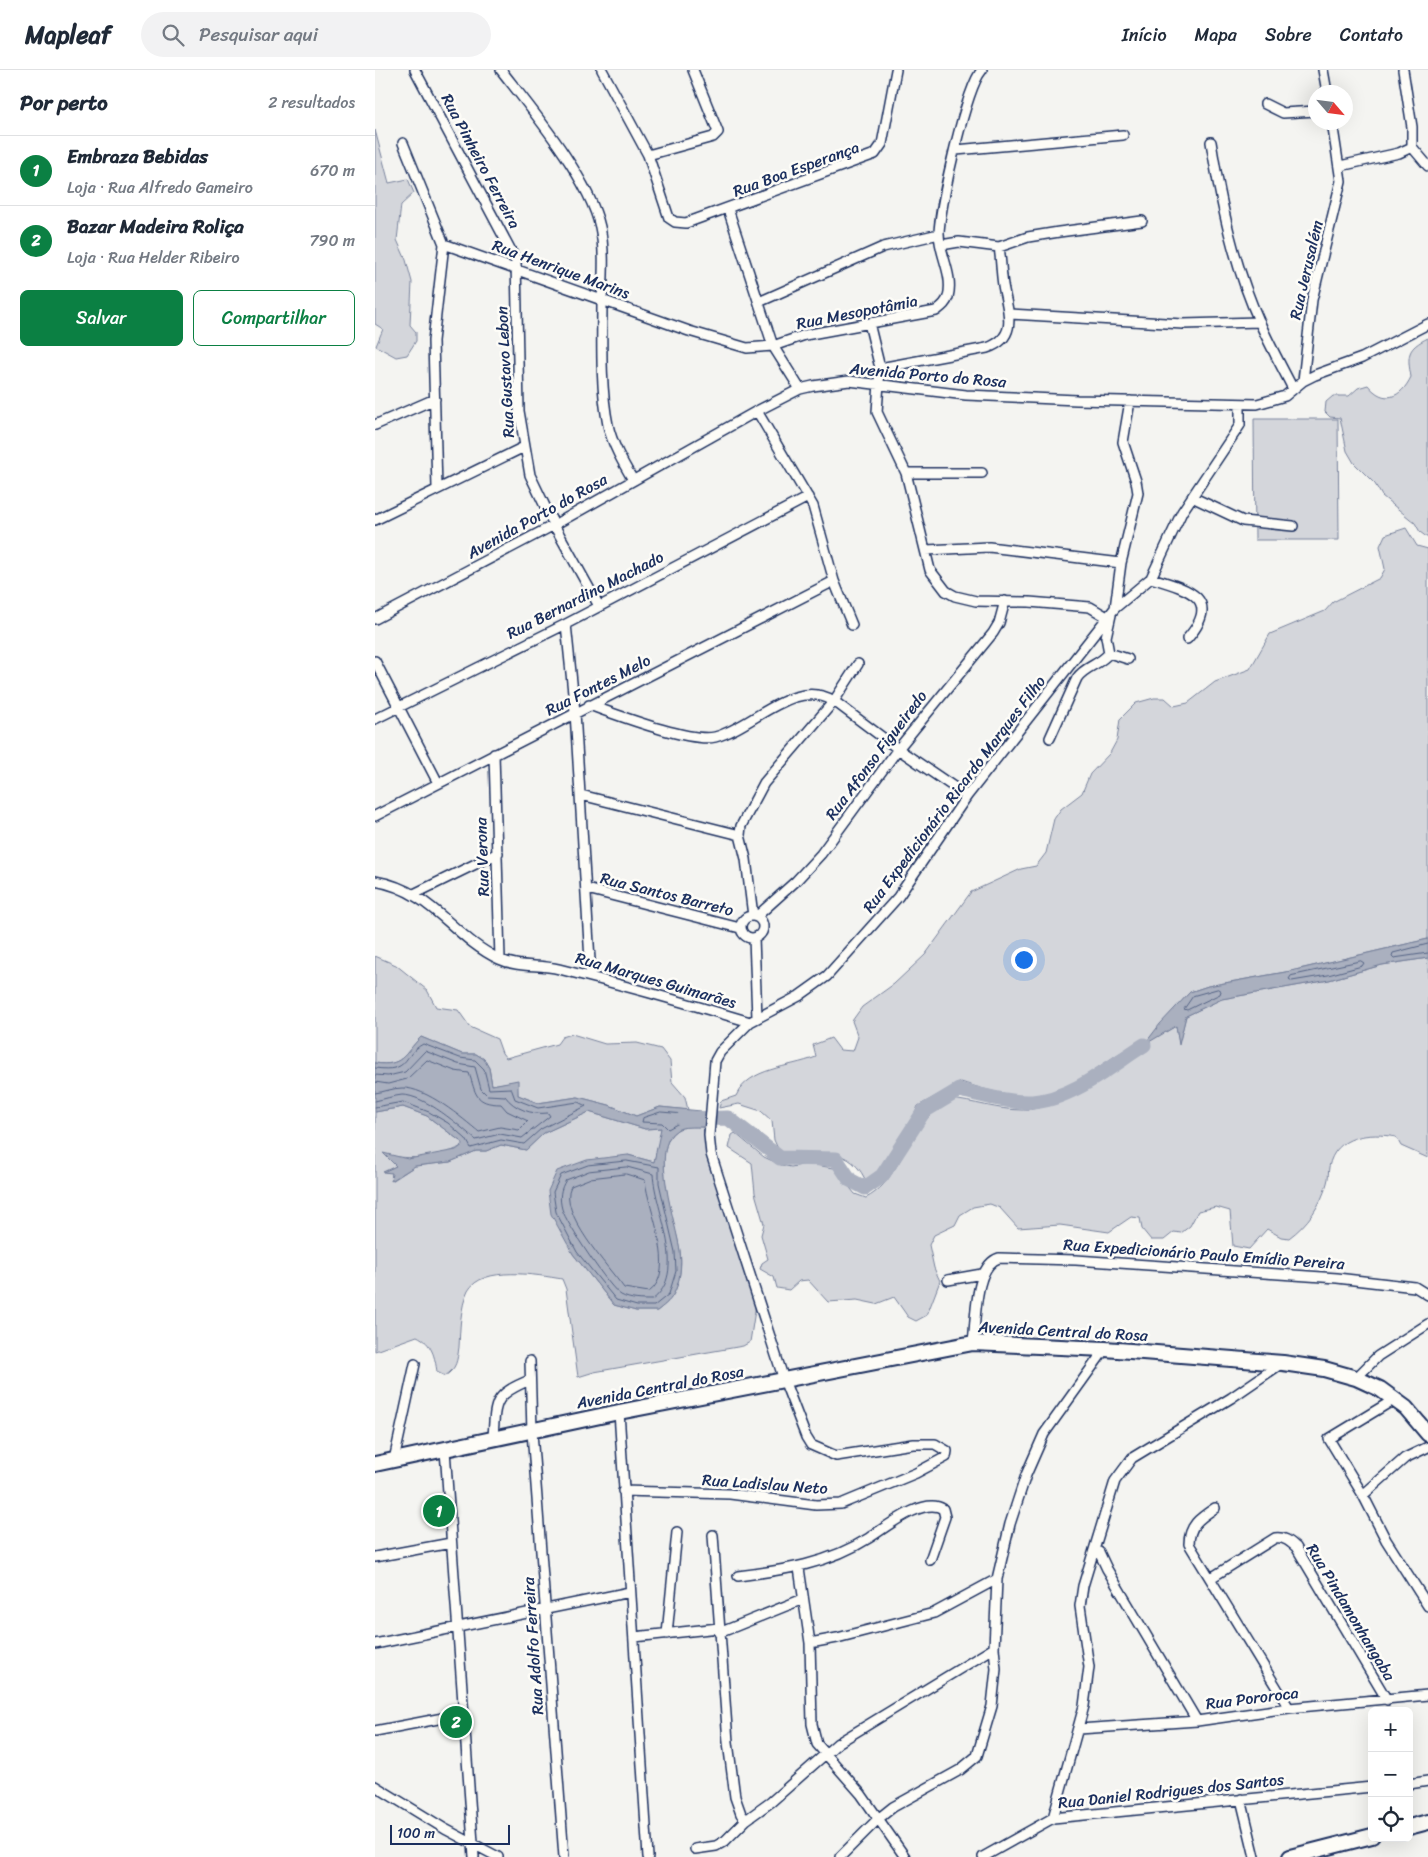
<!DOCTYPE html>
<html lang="pt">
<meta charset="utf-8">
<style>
body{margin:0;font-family:Sriracha,sans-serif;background:#f2f2f3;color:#1f2937}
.controls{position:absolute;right:15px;bottom:15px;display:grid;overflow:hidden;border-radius:8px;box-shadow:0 5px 20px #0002}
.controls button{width:45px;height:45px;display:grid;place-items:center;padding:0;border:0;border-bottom:1px solid #e0e1e3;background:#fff;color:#1f2937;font:25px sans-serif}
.compass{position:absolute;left:933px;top:15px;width:45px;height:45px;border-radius:50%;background:#fff;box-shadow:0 5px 20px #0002;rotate:118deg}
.scale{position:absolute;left:15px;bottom:12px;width:120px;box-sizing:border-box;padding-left:5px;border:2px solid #1b2f5e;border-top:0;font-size:14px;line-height:18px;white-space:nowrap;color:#1b2f5e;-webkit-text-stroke:4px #fdfcf7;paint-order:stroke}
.you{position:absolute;left:648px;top:889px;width:18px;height:18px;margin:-12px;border:4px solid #fff;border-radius:50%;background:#1a73e8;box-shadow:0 0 0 8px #1a73e833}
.badge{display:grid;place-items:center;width:32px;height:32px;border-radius:50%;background:#0b8043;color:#fff;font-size:16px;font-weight:700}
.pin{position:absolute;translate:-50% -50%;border:2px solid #fff;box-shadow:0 1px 5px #0006}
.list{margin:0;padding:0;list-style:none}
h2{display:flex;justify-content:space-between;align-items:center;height:65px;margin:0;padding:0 20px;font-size:21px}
h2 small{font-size:16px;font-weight:400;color:#747a83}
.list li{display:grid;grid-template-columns:32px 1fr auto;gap:15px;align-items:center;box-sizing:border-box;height:70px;padding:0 20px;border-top:1px solid #e0e1e3}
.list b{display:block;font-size:19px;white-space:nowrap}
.list p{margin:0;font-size:16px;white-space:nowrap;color:#747a83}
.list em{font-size:16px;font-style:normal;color:#747a83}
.actions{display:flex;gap:10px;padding:15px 20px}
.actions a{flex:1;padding:11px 0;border:1px solid #0b8043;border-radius:8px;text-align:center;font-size:18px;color:#0b8043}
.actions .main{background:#0b8043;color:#fff}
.icon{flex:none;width:28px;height:28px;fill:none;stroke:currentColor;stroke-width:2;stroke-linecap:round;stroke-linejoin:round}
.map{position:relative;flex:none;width:1053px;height:1787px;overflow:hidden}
header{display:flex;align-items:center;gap:30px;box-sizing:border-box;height:70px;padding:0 25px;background:#fff;border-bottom:1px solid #e0e1e3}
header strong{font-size:24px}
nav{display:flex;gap:28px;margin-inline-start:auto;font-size:18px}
.search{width:350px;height:45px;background:#f2f2f3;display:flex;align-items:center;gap:12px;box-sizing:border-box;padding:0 18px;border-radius:28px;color:#747a83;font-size:19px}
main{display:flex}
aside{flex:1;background:#fff}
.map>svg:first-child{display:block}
.green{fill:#d4d6db;stroke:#78829c}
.water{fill:#aab0bf;stroke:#717c98}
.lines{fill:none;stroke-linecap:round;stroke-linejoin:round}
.shore{stroke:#546385;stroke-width:1}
.river{stroke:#aab0bf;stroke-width:15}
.street-casing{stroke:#1b2f5e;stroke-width:12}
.secondary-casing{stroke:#1b2f5e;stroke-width:18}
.street{stroke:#fdfcf7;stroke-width:9}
.secondary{stroke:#fdfcf7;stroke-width:14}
.labels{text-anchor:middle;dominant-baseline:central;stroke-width:5;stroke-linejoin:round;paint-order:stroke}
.street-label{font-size:16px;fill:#1b2f5e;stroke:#fdfcf7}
</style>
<header>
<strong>Mapleaf</strong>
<div class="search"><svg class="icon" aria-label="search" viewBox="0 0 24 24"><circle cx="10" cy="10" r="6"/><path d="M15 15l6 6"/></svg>Pesquisar aqui</div>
<nav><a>Início</a><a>Mapa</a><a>Sobre</a><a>Contato</a></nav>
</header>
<main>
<aside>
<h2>Por perto<small>2 resultados</small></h2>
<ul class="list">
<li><span class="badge">1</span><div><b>Embraza Bebidas</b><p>Loja · Rua Alfredo Gameiro</p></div><em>670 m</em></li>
<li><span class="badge">2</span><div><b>Bazar Madeira Roliça</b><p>Loja · Rua Helder Ribeiro</p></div><em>790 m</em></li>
</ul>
<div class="actions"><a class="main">Salvar</a><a>Compartilhar</a></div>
</aside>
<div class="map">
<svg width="1053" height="1787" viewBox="0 0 1053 1787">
<rect width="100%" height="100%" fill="#f4f4f1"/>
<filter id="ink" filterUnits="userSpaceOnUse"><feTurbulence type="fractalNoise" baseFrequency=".02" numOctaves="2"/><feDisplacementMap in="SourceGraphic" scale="10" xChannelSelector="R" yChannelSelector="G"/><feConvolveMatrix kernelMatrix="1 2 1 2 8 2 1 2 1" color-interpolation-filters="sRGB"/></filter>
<g filter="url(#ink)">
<path class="green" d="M0,60l14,53 19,-4 6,14 -13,12 -4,35 9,20 6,22 -2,43 6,7v9l-9,14 -11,2 -20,-11 7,-17 -8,-5z
M1053,268v200l-8,-6 -5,-9 -33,-27 -7,-12 -21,-21 -7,-12 -7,-33 -10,-1 -5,-5 1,-10 7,-6h16l9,-8 10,-3c16,20 33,13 43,-8 -4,-22 -4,-29 17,-39z
M879,349h84l1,121h-84z
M1031,458l11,18 11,3v390l-137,32 -83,15 -18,6 -45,51 31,-17 3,17 7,-27 35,-17 108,-19 53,-15 46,-7v200l-27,-12 -5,-9c-26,-5 -61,-2 -67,30 -1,5 0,10 -2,16 -6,22 -19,41 -38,55l-8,-1 -14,-8 -18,20 -16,-3 -3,-35 -14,-4 -18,4 -8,15 -9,7 -7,-1 -10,8h-13l-9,-11 -2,-11 -9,-1 -22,15 -49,-7 -42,3 -18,-20 -10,-4 -17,3 -13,8 -5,10 -21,10 -5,10 5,23 6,13 -13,34 -11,6 -8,-4 -14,-20 -18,7 -19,-4 -29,2 -20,-22 -9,1 -10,9 -12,-2 -3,-11 -14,-8 2,-6 6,-4 -7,-24 3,-11 -9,-31 -3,-30 -23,-15 3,-13 3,-2 29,24 17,8 10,2 17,-3 26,4 21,26 11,4c26,-13 37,-47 53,-70 9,-12 19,-20 31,-29 23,2 48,11 72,11 31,1 103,-40 122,-65 -16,0 -28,11 -41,19 -15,10 -34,24 -51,29 -30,8 -63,-2 -91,-11l-43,24 -7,17 -28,47c-5,6 -10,10 -18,9 -19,-39 -53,-20 -86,-28l-5,-11 -2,-19 -11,-10 -22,-7 -20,4 2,-7 15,-5c13,-29 53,-28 80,-39l-3,-12 18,-7 9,12 13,1 5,-14 -6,-16 10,-14 32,-23 31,-29 46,-63 50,-23 15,-3 10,-13 8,-34 7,-10 21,-16 8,-19 20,-21 7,-13 3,-21 16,-16 18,-5h11l9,8 14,-3 27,-21 35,-13 20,-35 55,-23 8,-9 47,-24 5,-9 -5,-23 5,-11z
M0,886l21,9 31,25 9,17 22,3 12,17 27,12 5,14 4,5 51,-14 5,-7 10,-3 33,10 32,-1 24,6 9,12 2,21 13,15 3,13 -28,-3 -24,9 -27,-11 -31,-8 -40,6 -20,-8 -1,-14 -25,4 -3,-17 -5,-9 -8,-5h-14l-41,-17c-18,18 -18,30 -46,26z
M28,1037l24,9 37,28c-17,14 -58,17 -80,10l12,12 -11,6h7v9l23,-15 35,-4 26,-11h10l15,-6 25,5 18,-17 45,-21 56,17 17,-1 -8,34 -26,-7 -63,82 8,17 41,51 22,6h21c5,-4 13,-10 16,-16 7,-12 9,-30 7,-44 -4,-26 -32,-104 -3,-121 6,-4 18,-3 26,-3l4,31 49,146 -6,38 -7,4 -149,26 -16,5 -12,-88 -4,-10c-24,-4 -80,-14 -94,12 -8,16 -8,39 -9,56 -2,14 -2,21 -14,29l-8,-4c-2,-15 -5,-29 -20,-36l-42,15v-239z"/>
<path class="water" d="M1053,869v19l-46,7 -53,15 -107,19 -36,17 -7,29 -3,-19 -32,19 16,-21 30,-32 18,-6 83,-15z
M46,967l41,17h14l8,5 5,9 3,17 26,-5v15l20,8 40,-6 31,8 27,11 24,-9 41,4 2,16c-8,0 -20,-1 -26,3 -29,17 0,95 3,121 2,14 0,32 -7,44 -3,6 -11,12 -16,16h-21l-22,-6 -41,-51 -22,-40 -3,-23 9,-20 30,-11 41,-5 26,7 7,-34 -16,1 -56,-17 -45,21 -18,17 -25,-5 -15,6h-10l-26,11 -35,4 -24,15 1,-8 -9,-1 13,-6 -13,-13 25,6 48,-9 8,-6 -37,-28 -24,-9 -28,5v-49c28,4 28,-8 46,-26z"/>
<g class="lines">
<path class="shore" d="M1053,874l-35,9 -1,3 2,2 34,-5
M986,891l3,2 -2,3 -34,9 -36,6 -3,-2 2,-3z
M843,919l3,2 -1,3 -33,16 -3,-1 9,-13z
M0,998c36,5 26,-12 48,-24l37,14 15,2 9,9 5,20 22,-1 4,11 23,9 40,-6 8,4 -45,23 -17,15 -23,-4 -30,8 -5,-9 -18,-16 -19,-11 -26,-10 -28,5
M0,1005l13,1 17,-4 20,-21 33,13 17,3 6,22 6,6 18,1c9,13 27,19 43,17l2,3 -28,22 -22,-4 -24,6c-16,-14 -51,-45 -74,-45 -9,1 -18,4 -27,6
M0,1012l13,2 19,-5 20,-19 28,11 14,2c7,20 5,31 32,31l6,7 21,10 -9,9 -19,-3 -21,5c-17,-14 -53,-45 -77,-44 -9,0 -18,4 -27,5
M286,1042l34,3 2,5 -20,4 -9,5 -6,-6 -20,-1 1,-4z
M252,1091l32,6v16l16,69 1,19 -7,23 -15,12h-17l-21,-6 -39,-48 -21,-40 -3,-20 8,-17 27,-10z
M252,1097l26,7c2,37 36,99 -1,126 -10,0 -22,0 -31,-5 -11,-6 -55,-72 -59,-86 -3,-11 -2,-20 4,-29l23,-9z
M251,1104l19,6c3,30 33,91 4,112l-25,-4c-15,-21 -67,-76 -53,-102l20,-8z"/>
<path class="river" d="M308,1049l45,-1 52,40 56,1 14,21 15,8 17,-12 42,-65 35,-21c23,5 49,13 73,12 39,-2 80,-37 112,-57"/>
<defs>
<path id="street" d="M40,0l101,190 3,151 11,64 24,50 45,81
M126,0c31,40 88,108 99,157 5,23 3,49 2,72 0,39 -2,87 6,126 4,19 15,38 25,55
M227,0l46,85 21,63 6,4 11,1 189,-69 7,-10 14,-74
M948,0l4,22
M890,34l18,9 33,-2
M836,72c10,62 23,124 49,181 10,23 22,44 33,66
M28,73l41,101 -11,97 4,147
M1037,77l16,19
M581,80l167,-15
M273,85l65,-18 5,-5 -25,-62
M965,96l59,-13 13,-6v-20l-9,-57
M353,139l45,137 27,43
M69,174l245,87 58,17 26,-2 32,-11 131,-24c5,-4 10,-7 12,-14 6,-22 -9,-43 -9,-64 1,-28 27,-145 43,-163
M566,175l18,-3 40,5 29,-10 31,-5 83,-11
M384,232l124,-55 56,-13
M634,244l174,10 77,-2
M494,253l11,45 -3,44 29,61 24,97 16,21 9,5 21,5 53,1 61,5 17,10
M505,298l107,-20c33,-11 20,-38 16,-63 -2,-13 -2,-26 -4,-38
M928,311l9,-81 29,-119 -9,-59
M382,341l56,95 21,75 18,44
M0,355l60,-26
M531,403h76
M817,427l51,24 50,5
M0,450l149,-73
M551,480l63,-3 132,16
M776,508c37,11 72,20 36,61
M740,538l6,-45 17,-70 -2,-12 -13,-39 7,-41
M0,549l179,-94 203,-114 43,-22 13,-3 36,-5 117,14 111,5 180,4 28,-8 18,-15 12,-6 47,-17 66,-34
M191,554l9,88 16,265
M734,583l19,6
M0,591l63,122
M214,635c26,9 101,38 126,32 39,-10 78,-60 119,-36l24,-37
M0,649l191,-95 242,-127
M675,668l27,-60c8,-12 23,-13 32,-25l-3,-16 5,-22
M119,684l6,205
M206,725l159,40
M0,746l459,-235
M0,811c58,10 76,55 124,78 19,9 40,5 60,10 64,16 128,34 191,53
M212,819l153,39
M39,824l84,-41
M366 857a11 11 0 1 1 22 0a11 11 0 1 1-22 0Z
M378,846l-7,-57 -6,-24 1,-9 23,-43 70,-82 64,48 69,47
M381,847l40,-36 25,-27 77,-105 95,-116 6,-10 6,-22
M379,868l3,80
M573,1210l34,-6
M598,1273c3,-22 1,-77 26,-85l77,2 261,18 78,9 13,8
M155,1291l2,71 32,425
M981,1308l22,-22 50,-32
M244,1342l29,445
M118,1370c2,-38 0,-45 37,-60
M1053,1377l-23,11 -42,37 23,45 42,66
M70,1380l29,407
M19,1390l21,-96
M248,1421l107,3 86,11 25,-1 75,-31 30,-16 1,-6 -12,-7h-22l-77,12 -25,-11 -5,-8 -22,-57 -73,-226 -2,-19 6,-74 5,-9 30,-30 49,-26 28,-20 71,-79 69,-101 125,-159 23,-29 36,-30 31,-66 58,-87v-21
M988,1425l-34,-56 66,-40
M840,1438c-15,10 -26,17 -26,36l100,164
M338,1465l15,207 7,55 6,17 5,6
M724,1482l8,17 90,152
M0,1487l76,-14
M424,1498l11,75 2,81 5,20 44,50 44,63
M363,1506c47,-6 90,-12 131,-38 16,-10 55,-42 74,-29l2,8 -15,43
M836,1508l64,-40c10,-1 14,3 21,9l91,153
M344,1563l84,-34
M292,1564l10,-102
M259,1567l85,-9
M435,1573l27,-5 97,-25 63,-34
M0,1574l255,-52
M704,1659l118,-8 92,-13 139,-13
M0,1661l89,-17
M1034,1714l19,-3
M0,1716l70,43 53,28
M866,1729l14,58
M678,1748l31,-112 5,-39 -9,-61 3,-20 32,-105 17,-23 99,-60 51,-35
M320,1779l21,-3 9,-5 21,-21 25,-18 67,-59 156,-95
M465,1787l38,-38 15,-12 67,-37 17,-14 15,-50 4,-37 -2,-21 3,-69 13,-55 16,-49 18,-41 61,-85
M608,1787l70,-39 319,-31"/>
<path id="secondary" d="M0,1394l244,-52 354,-69 132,6 178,14 41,6 32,9 24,11 26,19 22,26
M1034,1757l19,-5
M915,1787l82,-21"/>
</defs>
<use href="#street" class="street-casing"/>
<use href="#secondary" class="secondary-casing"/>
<use href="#street" class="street"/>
<use href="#secondary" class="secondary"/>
</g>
</g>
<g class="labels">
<g class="street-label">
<text transform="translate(106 91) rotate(62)">Rua Pinheiro Ferreira</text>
<text transform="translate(421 99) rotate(-20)">Rua Boa Esperança</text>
<text transform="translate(186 199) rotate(20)">Rua Henrique Marins</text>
<text transform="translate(931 200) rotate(-77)">Rua Jerusalém</text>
<text transform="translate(482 242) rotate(-11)">Rua Mesopotâmia</text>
<text transform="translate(130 302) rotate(-93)">Rua Gustavo Lebon</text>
<text transform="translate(553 305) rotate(5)">Avenida Porto do Rosa</text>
<text transform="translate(162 446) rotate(-29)">Avenida Porto do Rosa</text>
<text transform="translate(210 525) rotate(-27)">Rua Bernardino Machado</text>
<text transform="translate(223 615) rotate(-27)">Rua Fontes Melo</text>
<text transform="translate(501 685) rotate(-53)">Rua Afonso Figueiredo</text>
<text transform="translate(579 724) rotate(-53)">Rua Expedicionário Ricardo Marques Filho</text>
<text transform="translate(107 787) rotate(-92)">Rua Verona</text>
<text transform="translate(292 824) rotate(14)">Rua Santos Barreto</text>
<text transform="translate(281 910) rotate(16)">Rua Marques Guimarães</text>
<text transform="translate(829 1184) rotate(4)">Rua Expedicionário Paulo Emídio Pereira</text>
<text transform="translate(688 1261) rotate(3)">Avenida Central do Rosa</text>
<text transform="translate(285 1317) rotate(-11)">Avenida Central do Rosa</text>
<text transform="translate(390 1414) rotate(4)">Rua Ladislau Neto</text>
<text transform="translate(976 1542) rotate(59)">Rua Pindamonhangaba</text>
<text transform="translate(158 1576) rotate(-94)">Rua Adolfo Ferreira</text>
<text transform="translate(877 1628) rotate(-7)">Rua Pororoca</text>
<text transform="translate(796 1721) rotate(-6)">Rua Daniel Rodrigues dos Santos</text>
</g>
</g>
</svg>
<div class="controls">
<button>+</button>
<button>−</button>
<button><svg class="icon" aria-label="locate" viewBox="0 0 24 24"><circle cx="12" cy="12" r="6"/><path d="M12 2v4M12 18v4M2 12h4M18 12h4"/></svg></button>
</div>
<svg class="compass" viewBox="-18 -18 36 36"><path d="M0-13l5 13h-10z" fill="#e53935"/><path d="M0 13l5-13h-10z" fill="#747a83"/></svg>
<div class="scale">100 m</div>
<div class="you"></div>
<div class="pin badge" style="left:64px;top:1441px">1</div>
<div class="pin badge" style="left:81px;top:1652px">2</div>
</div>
</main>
